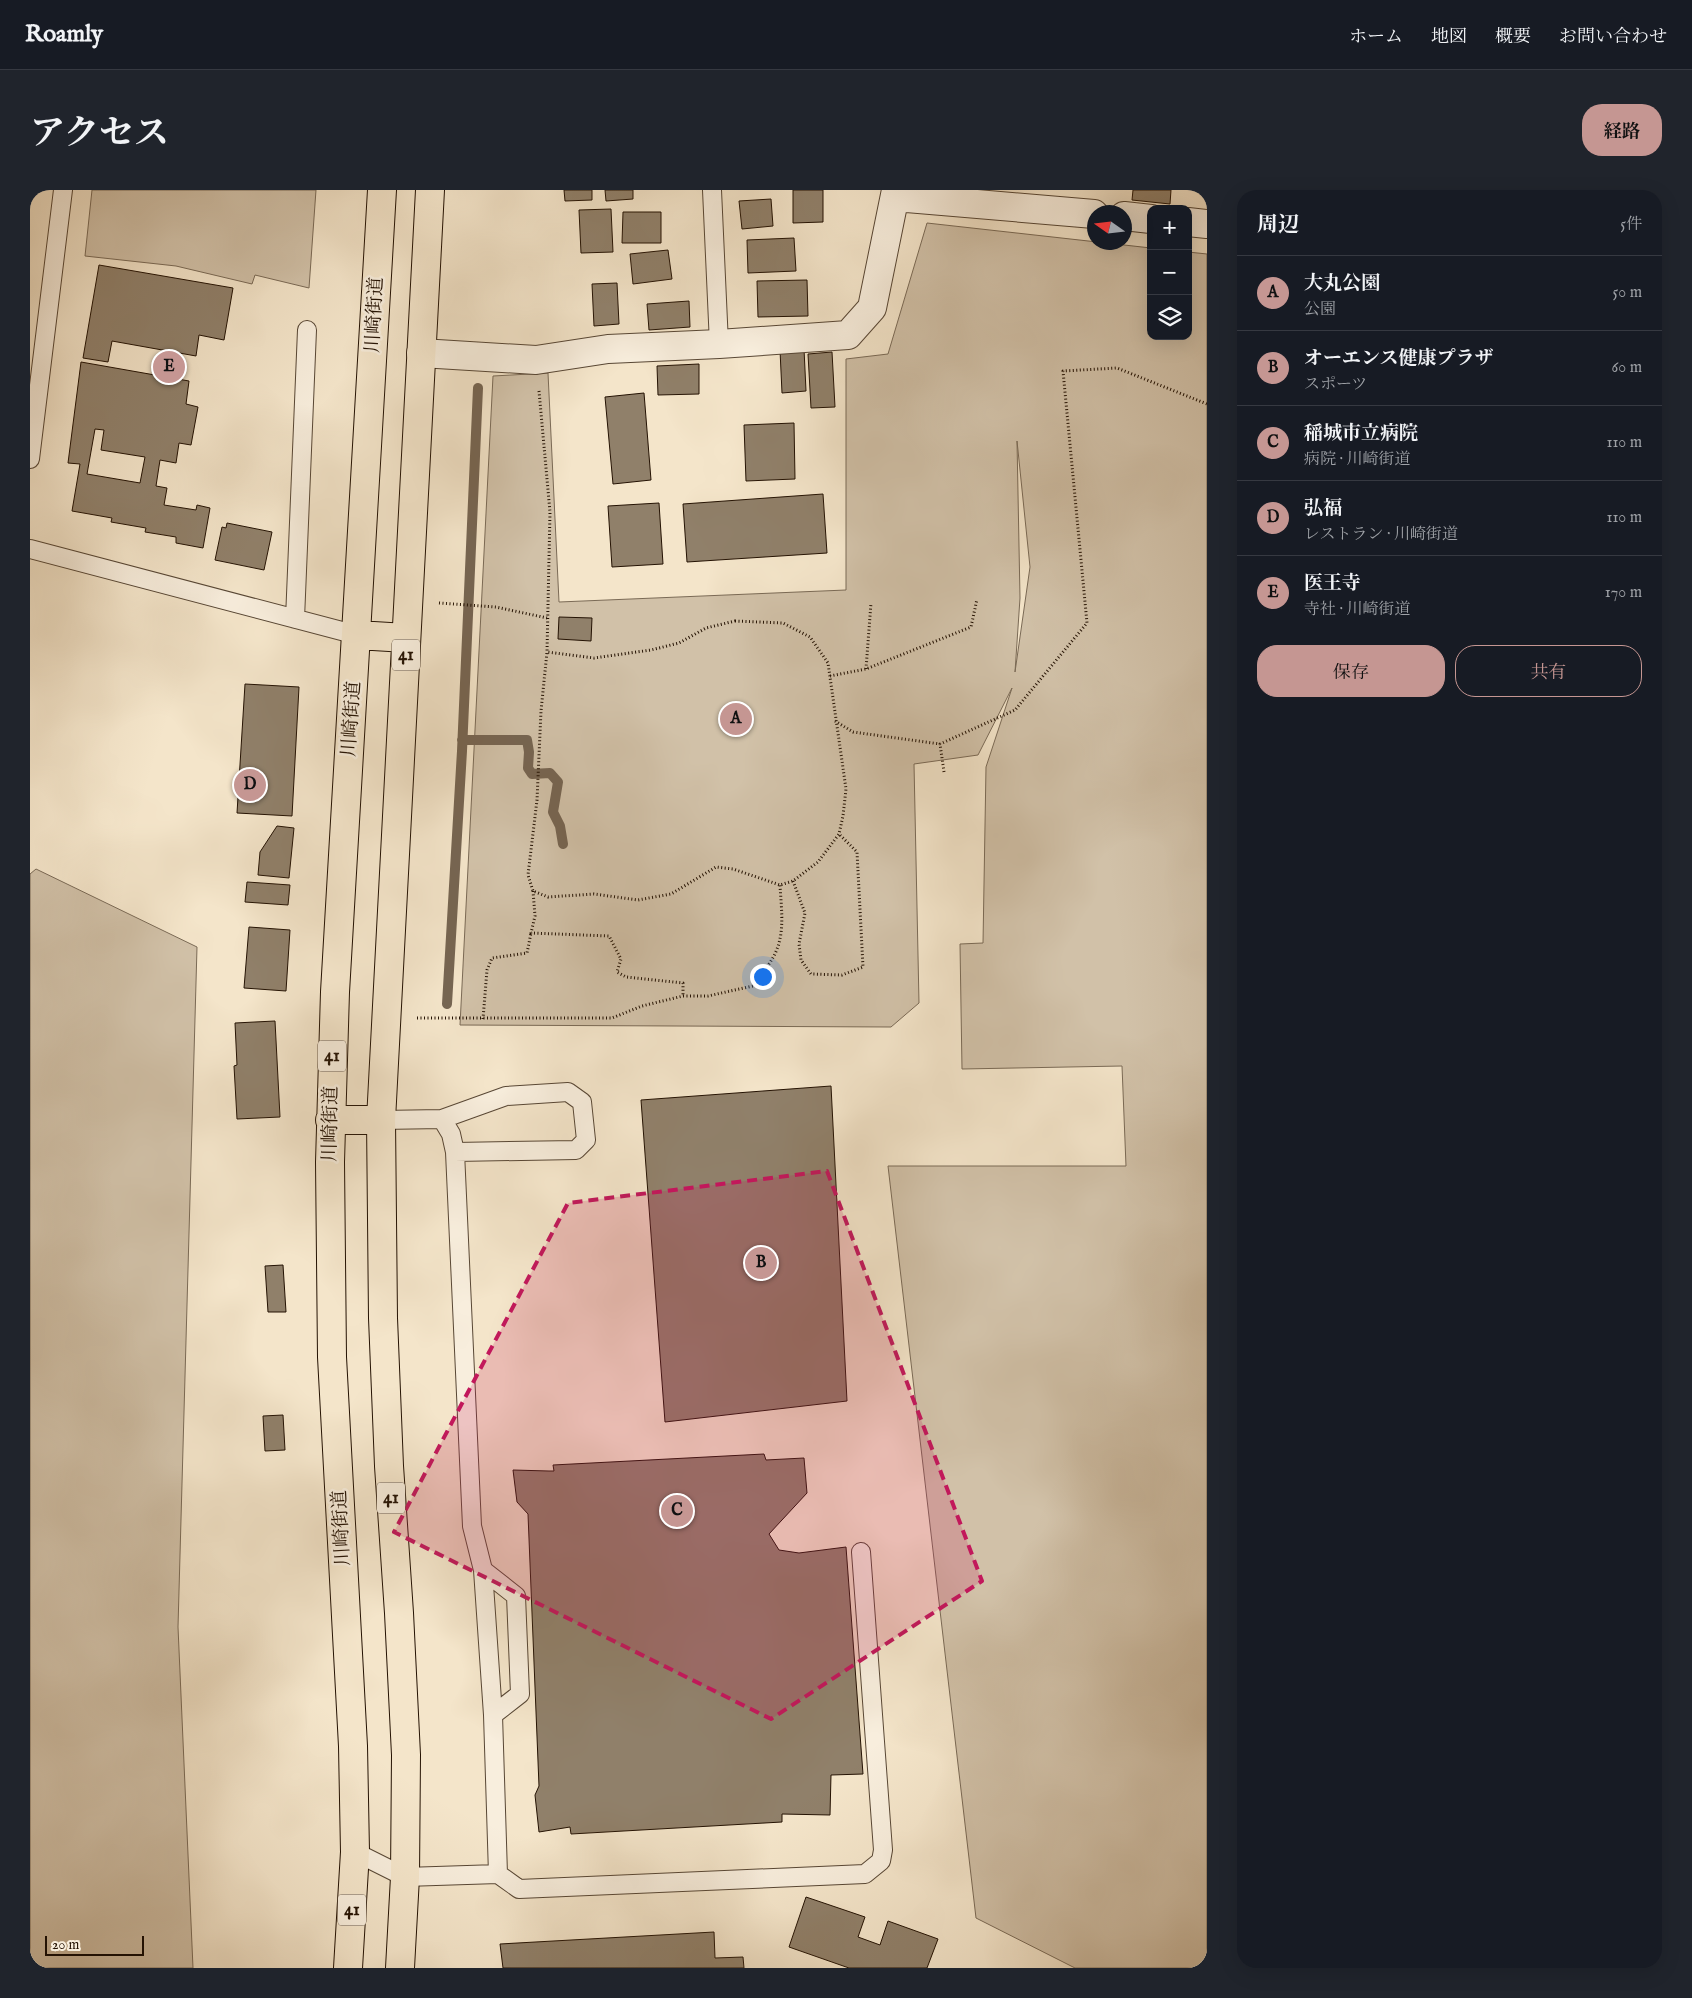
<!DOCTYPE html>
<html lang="ja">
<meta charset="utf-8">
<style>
body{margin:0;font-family:"IM FELL English","Noto Serif JP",serif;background:#20242c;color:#f1f3f6}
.controls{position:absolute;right:15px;top:15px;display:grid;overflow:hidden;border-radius:10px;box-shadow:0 5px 20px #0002}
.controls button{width:45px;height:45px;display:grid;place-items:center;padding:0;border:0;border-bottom:1px solid #363941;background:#171b24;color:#f1f3f6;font:25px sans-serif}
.compass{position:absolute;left:1057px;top:15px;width:45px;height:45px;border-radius:50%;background:#171b24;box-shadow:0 5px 20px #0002;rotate:284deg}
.scale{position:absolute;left:15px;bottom:12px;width:99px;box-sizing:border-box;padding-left:5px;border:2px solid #241203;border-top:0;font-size:14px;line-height:18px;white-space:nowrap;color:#241203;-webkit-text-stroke:4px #f8eedd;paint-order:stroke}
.you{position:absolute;left:732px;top:786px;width:18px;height:18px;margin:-12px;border:4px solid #fff;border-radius:50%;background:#1a73e8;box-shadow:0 0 0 8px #1a73e833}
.badge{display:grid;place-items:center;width:32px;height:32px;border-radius:50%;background:#c59692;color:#111;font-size:16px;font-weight:700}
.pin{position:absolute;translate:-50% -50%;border:2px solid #fff;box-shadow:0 1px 5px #0006}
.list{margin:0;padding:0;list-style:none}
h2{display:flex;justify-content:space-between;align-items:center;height:65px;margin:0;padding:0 20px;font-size:21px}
h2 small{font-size:16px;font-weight:400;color:#9ea1a6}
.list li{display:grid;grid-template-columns:32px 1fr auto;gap:15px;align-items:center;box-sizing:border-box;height:75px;padding:0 20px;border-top:1px solid #363941}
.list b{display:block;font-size:19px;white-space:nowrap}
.list p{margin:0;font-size:16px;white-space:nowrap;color:#9ea1a6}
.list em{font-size:16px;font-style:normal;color:#9ea1a6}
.actions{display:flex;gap:10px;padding:15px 20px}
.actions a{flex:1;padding:11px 0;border:1px solid #c59692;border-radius:20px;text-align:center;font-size:18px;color:#c59692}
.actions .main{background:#c59692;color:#111}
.icon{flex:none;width:28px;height:28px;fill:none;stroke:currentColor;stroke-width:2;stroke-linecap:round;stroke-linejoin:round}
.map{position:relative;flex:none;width:1177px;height:1778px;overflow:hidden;border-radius:20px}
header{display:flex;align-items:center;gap:30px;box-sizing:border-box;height:70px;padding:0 25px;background:#171b24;border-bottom:1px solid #363941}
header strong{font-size:24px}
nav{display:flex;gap:28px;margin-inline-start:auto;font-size:18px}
.intro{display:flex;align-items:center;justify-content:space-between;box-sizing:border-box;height:120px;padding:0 30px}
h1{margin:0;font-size:35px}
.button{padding:12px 22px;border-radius:20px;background:#c59692;color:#111;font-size:18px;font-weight:700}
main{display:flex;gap:30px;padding:0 30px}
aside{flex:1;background:#171b24;border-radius:20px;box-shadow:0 5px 20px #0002}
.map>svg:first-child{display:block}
.green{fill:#d1c1a8;stroke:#7a6a56;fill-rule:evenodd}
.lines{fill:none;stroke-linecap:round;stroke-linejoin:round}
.stream{stroke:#766552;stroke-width:10}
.building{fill:#90806a;stroke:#241203;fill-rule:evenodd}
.lane-casing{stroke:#584735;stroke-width:20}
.street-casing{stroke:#584735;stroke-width:30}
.primary-casing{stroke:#241203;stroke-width:30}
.path{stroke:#241203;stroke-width:3;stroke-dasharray:1 2.5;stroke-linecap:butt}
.lane{stroke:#f8eedd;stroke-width:18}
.street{stroke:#f8eedd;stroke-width:28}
.primary{stroke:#f4e5ca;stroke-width:28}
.marked{fill:#c2185b;fill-opacity:0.2;stroke:#c2185b;stroke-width:4;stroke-dasharray:10 6;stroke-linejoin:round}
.labels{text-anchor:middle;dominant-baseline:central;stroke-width:5;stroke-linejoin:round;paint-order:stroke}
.shield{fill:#f8eedd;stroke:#645444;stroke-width:1}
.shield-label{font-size:18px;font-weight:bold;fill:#241203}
.street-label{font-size:19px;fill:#241203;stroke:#f8eedd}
</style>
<header>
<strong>Roamly</strong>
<nav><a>ホーム</a><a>地図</a><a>概要</a><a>お問い合わせ</a></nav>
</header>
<div class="intro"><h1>アクセス</h1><a class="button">経路</a></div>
<main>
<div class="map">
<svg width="1177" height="1778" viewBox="0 0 1177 1778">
<rect width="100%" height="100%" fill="#f4e5ca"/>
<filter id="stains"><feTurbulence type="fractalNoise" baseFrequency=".004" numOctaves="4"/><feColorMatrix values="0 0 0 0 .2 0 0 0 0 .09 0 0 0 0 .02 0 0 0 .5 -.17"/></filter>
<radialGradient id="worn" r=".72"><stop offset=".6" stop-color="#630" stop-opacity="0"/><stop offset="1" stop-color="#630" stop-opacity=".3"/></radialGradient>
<path class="green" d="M62,0h224l-7,98 -54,-13 -3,9 -76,-18 -91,-10z
M897,33l224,25v88h37v-84l19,2v1714h-132l-99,-50 -88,-752h238l-4,-100 -160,3 -2,-125 23,-1 3,-176 26,-79 -34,67 -64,9 5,239 -28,24 -431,-2 33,-649 55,-3 11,229 287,-12v-231l42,-5zM987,251l13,126 -15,105 5,-74z
M6,679l161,78 -19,680 15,341h-163v-1094z"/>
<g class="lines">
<path class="stream" d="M432,550h65l2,12 -1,16 4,6 18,-1 8,9 -5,30 7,14 3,18
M417,814l15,-253 16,-363"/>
</g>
<path class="building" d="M534,0h28v10l-27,1z
M575,0h28v9l-27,2z
M763,0h30v32l-30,1z
M1103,0h38l-1,14 -38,-4z
M741,9l2,27 -31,3 -3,-28z
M581,19l2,43 -32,1 -2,-43z
M593,22h38v31h-39z
M764,48l2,33 -48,2 -1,-33z
M638,60l4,29 -39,5 -3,-30z
M69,75l134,23 -9,52 -25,-5 -3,21 -84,-15 -4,21 -25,-4z
M777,90l1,36 -50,1 -1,-36z
M587,93l2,41 -25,2 -2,-42z
M659,111l1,26 -41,3 -2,-26z
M774,159l2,42 -24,2 -2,-43z
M802,162l3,55 -24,1 -3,-54z
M51,172l108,19 -3,23 12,3 -7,38 -12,-2 -3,20 -16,-3 -4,26 11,2 -3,17 32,5 1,-5 13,3 -7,40 -27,-5v-6l-31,-5 1,-4 -35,-6 1,-4 -40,-7 8,-47 -12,-1zM65,239l9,1 -3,20 44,7 -5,26 -53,-9z
M669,174v30l-41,1 -1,-29z
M614,203l7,87 -38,4 -8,-87z
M764,233l1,56 -49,2 -2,-56z
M793,304l4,59 -140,9 -4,-58z
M629,313l4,61 -51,3 -4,-61z
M197,333l45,9 -8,38 -49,-10 7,-33 4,1z
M529,427l33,1 -1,23 -33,-2z
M215,494l54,3 -7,129 -55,-3z
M247,636l17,2 -5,50 -31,-3 2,-23z
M217,692l43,3 -2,20 -43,-3z
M219,737l41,3 -4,61 -42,-3z
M245,831l5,96 -43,2 -3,-53 3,-1 -2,-42z
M801,896l16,315 -182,21 -24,-322z
M253,1075l3,47h-18l-3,-46z
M253,1225l2,35 -20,1 -2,-35z
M734,1264l2,6 38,-2 3,35 -38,41 10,16 20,3 47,-6 17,227 -32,1 -1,40 -48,-1v8l-211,12 -1,-7 -31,5 -4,-37 4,-9 -11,-272 -11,-12 -4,-32 36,1h5l-1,-6z
M776,1707l59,20 -7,20 22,8 8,-24 50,18 -11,29h-78l-60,-21z
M684,1742l1,26 28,-1 1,11h-241l-3,-24z"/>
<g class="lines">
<defs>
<path id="lane" d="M682,0l7,154
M0,269l33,-269
M0,359l327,86
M265,429l12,-289
M412,929l9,15 4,18 17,374 11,44 10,145 5,159
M351,930l61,-1 64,-23 62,-4 14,10 4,38 -10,10 -121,2
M453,1380l33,26 4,98 -27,21
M325,1662l50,25 93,-3 21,15 346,-15 16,-13 2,-11 -22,-298"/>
<path id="street" d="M865,7l199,17
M1094,26l27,3
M1158,32l19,2
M391,163l115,7 72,-11 111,-5 129,-9 24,-27 24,-118"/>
<path id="primary" d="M327,445l49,3
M300,930h51
M318,1778l7,-116 -2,-106 -21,-389 -2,-195 5,-170 47,-802
M370,1778l5,-91 1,-122 -7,-142 -10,-147 -6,-148 -2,-198 49,-930"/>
</defs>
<use href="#lane" class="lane-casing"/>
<use href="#street" class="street-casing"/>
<use href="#primary" class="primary-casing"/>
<path class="path" d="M509,201l11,121 -3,140
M409,413l57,4 51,11
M705,431l48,2 27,14 18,26 18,126 -3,27 -4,18 -21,28 -25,19 -13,4 -47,-16 -17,-2 -45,27 -33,6 -44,-6 -46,3 -15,-6 -5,-16 9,-75 4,-89 6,-59 47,6 57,-8 28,-7 27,-15z
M836,479l5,-66
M800,486l36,-7 105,-42 6,-28
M805,531l18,11 87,12
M914,582l-4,-28 75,-34 72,-87 -24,-252 54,-3 90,36
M763,691l12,32 -6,31 2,16 10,14 31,1 21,-8 -6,-115 -18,-18
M503,701l2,25 -4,17 78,3 12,23 -4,13 9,5 57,6v13
M387,828h195l30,-12 41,-10h25l45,-10c9,-13 22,-27 26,-43 5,-18 2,-39 1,-58
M453,829l4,-49 5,-12 35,-5 4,-20"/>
<use href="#lane" class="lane"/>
<use href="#street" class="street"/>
<use href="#primary" class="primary"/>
</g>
<path class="marked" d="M797,981l155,410 -211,138 -377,-187 174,-329z"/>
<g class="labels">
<g class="shield">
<rect x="362" y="449.5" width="28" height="31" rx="4"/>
<rect x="288" y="850.5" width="28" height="31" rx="4"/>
<rect x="347" y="1292.5" width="28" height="31" rx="4"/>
<rect x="308" y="1704.5" width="28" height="31" rx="4"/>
</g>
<g class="shield-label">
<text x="376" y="465">41</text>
<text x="302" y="866">41</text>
<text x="361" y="1308">41</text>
<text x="322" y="1720">41</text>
</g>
<g class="street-label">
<text transform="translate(345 125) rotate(-87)">川崎街道</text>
<text transform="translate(322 529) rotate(-86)">川崎街道</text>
<text transform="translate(301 934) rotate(-89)">川崎街道</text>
<text transform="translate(312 1338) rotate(-93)">川崎街道</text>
</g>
</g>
<rect width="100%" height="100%" filter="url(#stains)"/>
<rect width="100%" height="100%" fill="url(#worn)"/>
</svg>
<div class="controls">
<button>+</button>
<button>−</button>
<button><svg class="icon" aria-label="layers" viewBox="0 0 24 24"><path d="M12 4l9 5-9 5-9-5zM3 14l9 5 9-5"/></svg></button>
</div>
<svg class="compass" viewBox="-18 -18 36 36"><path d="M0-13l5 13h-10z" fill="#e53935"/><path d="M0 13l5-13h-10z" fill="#9ea1a6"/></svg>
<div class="scale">20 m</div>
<div class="you"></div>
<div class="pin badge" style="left:706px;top:529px">A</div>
<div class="pin badge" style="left:731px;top:1073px">B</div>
<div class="pin badge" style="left:647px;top:1321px">C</div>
<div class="pin badge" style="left:220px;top:595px">D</div>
<div class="pin badge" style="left:139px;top:177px">E</div>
</div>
<aside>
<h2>周辺<small>5件</small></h2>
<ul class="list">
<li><span class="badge">A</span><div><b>大丸公園</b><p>公園</p></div><em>50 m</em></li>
<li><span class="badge">B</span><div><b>オーエンス健康プラザ</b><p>スポーツ</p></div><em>60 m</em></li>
<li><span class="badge">C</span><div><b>稲城市立病院</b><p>病院 · 川崎街道</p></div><em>110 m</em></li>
<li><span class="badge">D</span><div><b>弘福</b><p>レストラン · 川崎街道</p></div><em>110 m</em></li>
<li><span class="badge">E</span><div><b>医王寺</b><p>寺社 · 川崎街道</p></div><em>170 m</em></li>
</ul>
<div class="actions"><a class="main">保存</a><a>共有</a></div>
</aside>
</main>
